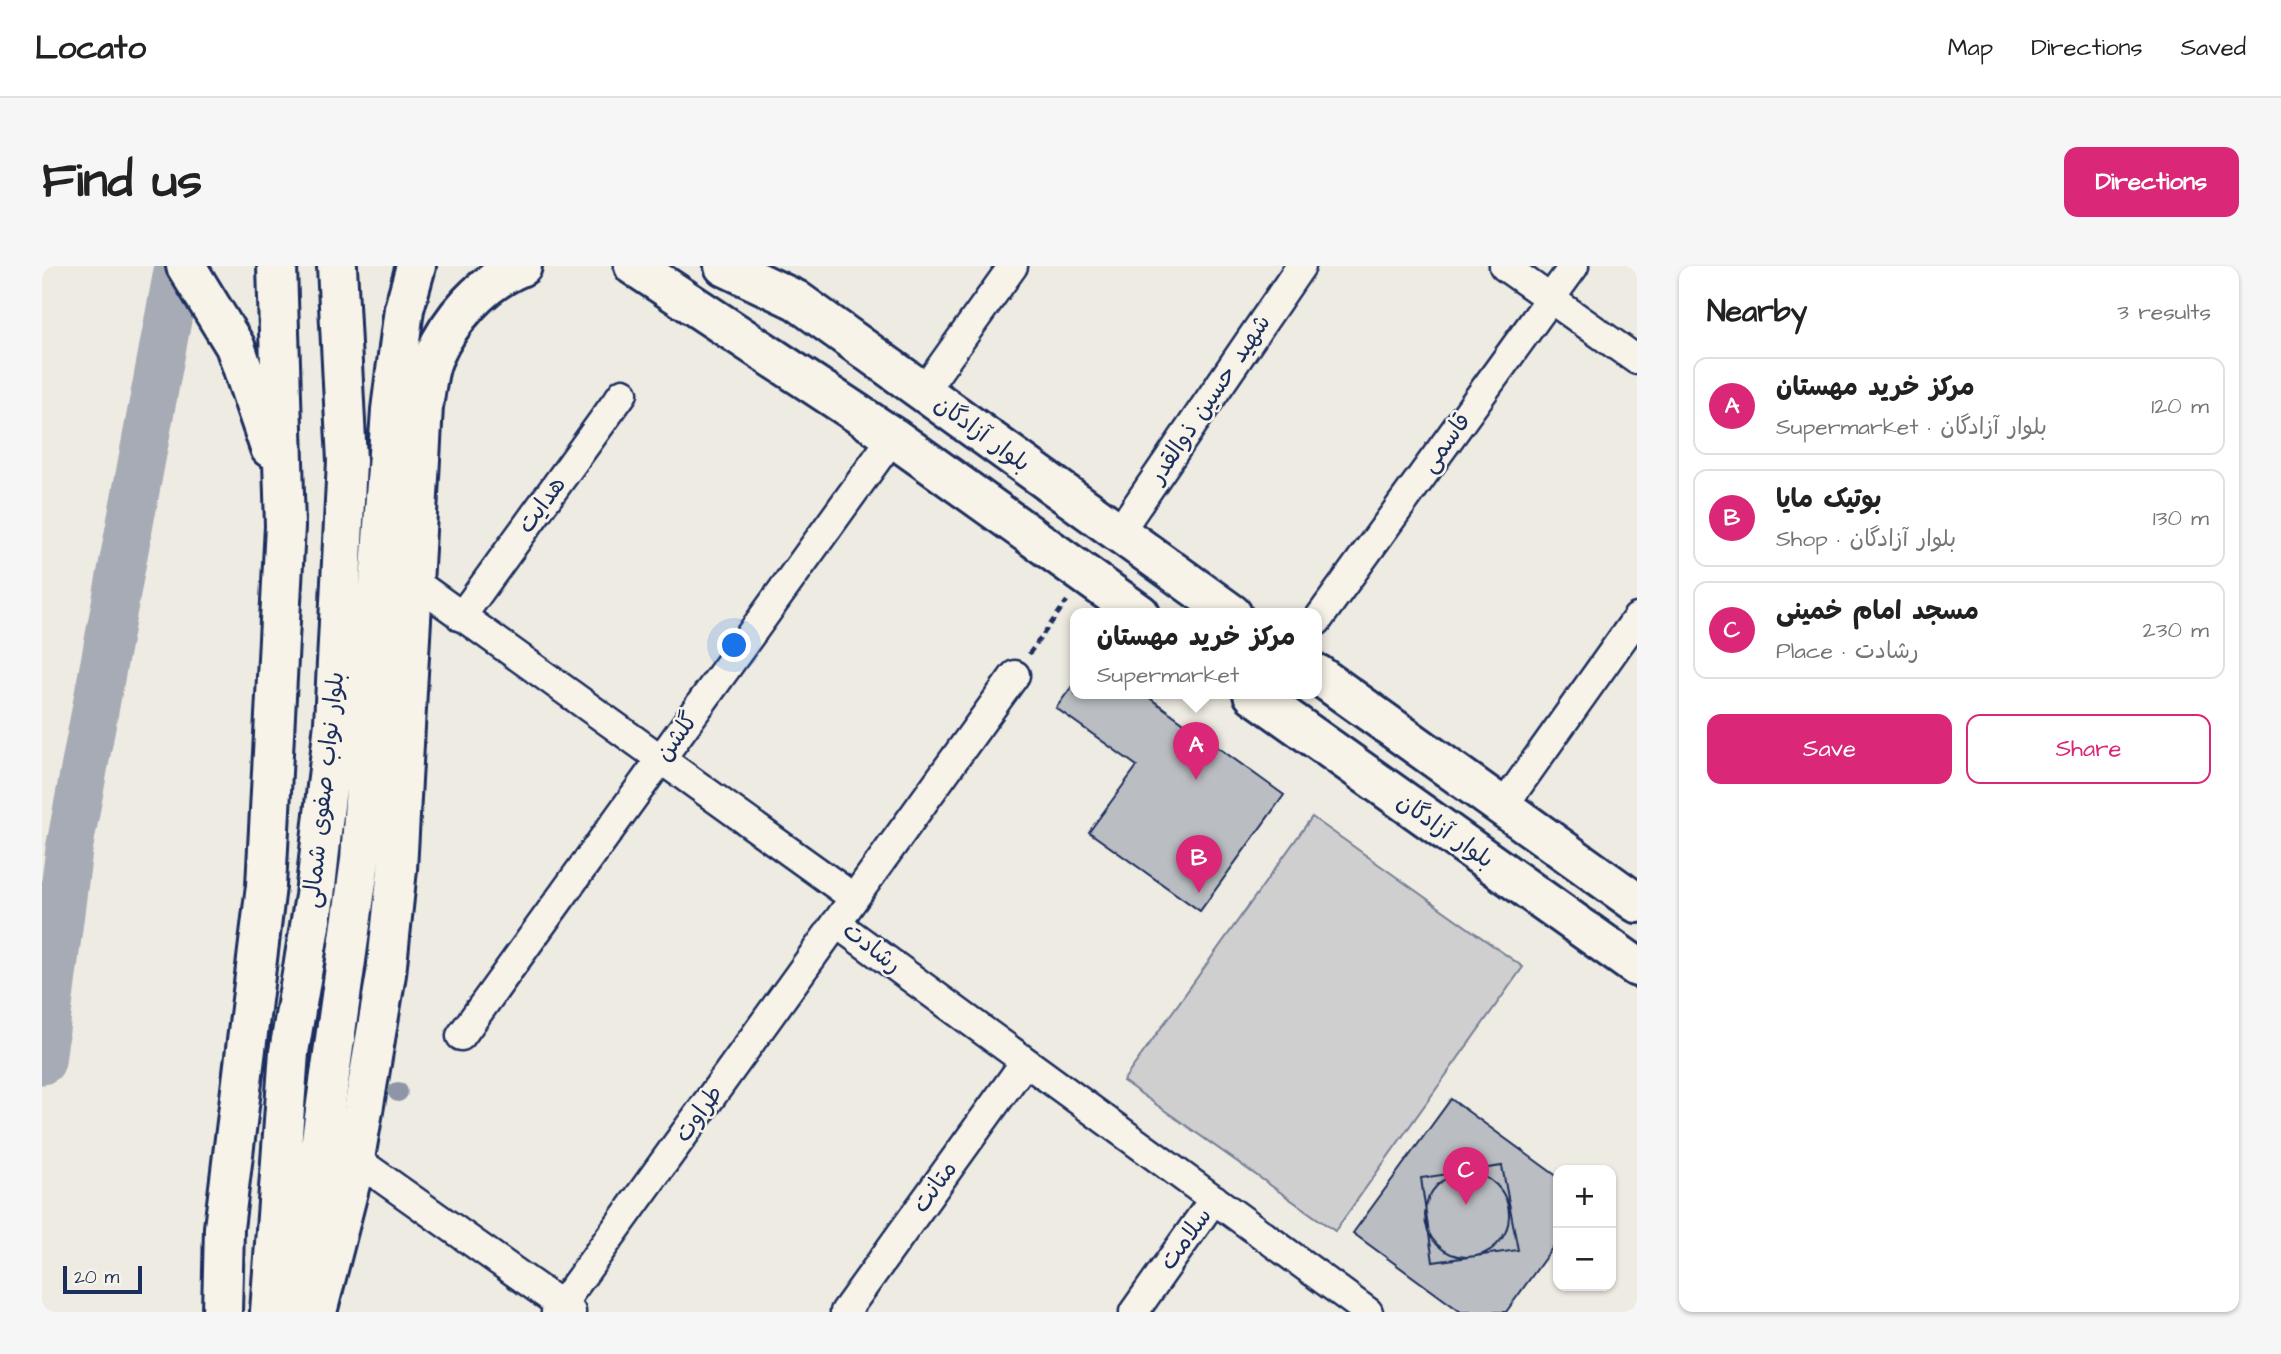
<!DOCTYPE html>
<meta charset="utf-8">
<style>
body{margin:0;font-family:"Architects Daughter","Playpen Sans Arabic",sans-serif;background:#f6f6f6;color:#222}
.controls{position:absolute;right:21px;bottom:21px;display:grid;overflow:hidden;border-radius:14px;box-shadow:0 2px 5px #0004}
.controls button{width:63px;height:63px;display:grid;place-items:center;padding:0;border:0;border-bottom:2px solid #e0e0e0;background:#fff;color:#222;font:35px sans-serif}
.scale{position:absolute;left:21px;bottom:18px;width:79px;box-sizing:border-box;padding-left:7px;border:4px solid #1b2f5e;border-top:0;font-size:19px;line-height:24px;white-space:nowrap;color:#1b2f5e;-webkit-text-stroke:5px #f7f3e8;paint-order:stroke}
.you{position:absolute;left:693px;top:380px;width:24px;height:24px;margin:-18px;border:5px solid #fff;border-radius:50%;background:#1a73e8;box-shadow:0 0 0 10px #1a73e833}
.badge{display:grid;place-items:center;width:46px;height:46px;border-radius:50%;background:#db2777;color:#fff;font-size:23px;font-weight:700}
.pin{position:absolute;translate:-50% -58px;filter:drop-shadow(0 2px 4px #0008)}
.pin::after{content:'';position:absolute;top:37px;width:24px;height:21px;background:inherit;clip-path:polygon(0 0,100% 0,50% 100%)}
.popup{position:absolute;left:1028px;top:342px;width:252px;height:91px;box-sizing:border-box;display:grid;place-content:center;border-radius:14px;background:#fff;filter:drop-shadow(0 2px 5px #0005);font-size:23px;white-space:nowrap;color:#767676}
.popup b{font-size:26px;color:#222}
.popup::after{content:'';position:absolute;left:50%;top:100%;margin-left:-14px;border:14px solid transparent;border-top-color:#fff}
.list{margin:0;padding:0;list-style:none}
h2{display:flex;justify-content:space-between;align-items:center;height:91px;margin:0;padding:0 28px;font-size:30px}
h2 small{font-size:23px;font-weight:400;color:#767676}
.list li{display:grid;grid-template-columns:46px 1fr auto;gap:21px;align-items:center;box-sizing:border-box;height:98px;margin:0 14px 14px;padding:0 14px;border:2px solid #e0e0e0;border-radius:14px}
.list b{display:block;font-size:26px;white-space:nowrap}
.list p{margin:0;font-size:23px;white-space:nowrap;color:#767676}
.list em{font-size:23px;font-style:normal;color:#767676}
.actions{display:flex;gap:14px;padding:21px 28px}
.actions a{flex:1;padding:16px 0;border:2px solid #db2777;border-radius:14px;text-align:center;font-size:24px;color:#db2777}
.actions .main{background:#db2777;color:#fff}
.map{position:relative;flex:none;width:1595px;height:1046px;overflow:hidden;border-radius:14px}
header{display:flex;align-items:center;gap:42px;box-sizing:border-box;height:98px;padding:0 35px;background:#fff;border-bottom:2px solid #e0e0e0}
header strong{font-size:33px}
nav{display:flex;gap:38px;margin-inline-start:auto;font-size:24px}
.intro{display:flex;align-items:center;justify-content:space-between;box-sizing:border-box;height:168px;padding:0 42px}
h1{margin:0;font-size:49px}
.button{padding:18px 32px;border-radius:14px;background:#db2777;color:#fff;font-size:24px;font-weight:700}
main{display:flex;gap:42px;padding:0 42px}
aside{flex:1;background:#fff;border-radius:14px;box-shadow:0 2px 5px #0004}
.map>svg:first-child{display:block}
.green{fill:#cfcfcf;stroke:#757f96;stroke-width:2}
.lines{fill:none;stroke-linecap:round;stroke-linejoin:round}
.river{stroke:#a6abb5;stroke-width:47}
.building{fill:#babdc2;stroke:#1b2f5e;stroke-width:2}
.minor-casing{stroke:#1b2f5e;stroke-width:33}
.secondary-casing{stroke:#1b2f5e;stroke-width:44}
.primary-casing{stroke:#1b2f5e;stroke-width:44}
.path{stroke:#1b2f5e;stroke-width:4.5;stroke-dasharray:7 5;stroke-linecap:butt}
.minor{stroke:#f7f3e8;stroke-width:28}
.secondary{stroke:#f7f3e8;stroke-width:38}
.primary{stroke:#f7f3e8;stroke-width:38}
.tree{fill:#8e95a6}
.labels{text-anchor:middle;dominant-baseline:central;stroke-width:5;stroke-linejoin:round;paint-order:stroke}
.street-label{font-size:24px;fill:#1b2f5e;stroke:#f7f3e8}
</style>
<header>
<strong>Locato</strong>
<nav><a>Map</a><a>Directions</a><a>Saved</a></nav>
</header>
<div class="intro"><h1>Find us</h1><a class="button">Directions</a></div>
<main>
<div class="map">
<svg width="1595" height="1046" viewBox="0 0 1595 1046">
<rect width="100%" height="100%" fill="#eeebe2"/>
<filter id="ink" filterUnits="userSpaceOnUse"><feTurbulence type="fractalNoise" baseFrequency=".0143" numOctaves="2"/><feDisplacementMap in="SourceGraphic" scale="14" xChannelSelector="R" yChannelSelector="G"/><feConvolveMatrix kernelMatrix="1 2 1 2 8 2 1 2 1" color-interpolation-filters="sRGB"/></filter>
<g filter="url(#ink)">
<path class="green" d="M1270,551l211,150 -188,264 -212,-150z"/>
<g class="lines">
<path class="river" d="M0,795l27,-211 109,-584"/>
</g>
<path class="building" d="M1033,416v12h69l140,101 -84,116 -111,-79 48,-66 -81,-58z
M1409,833l107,78v63l-52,72h-45l-108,-79z
M1460,900l16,84 -85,12 -12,-84z
M1383 949a42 42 0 1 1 84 0a42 42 0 1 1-84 0Z"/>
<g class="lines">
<defs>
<path id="minor" d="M1462,0l133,94
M881,126l90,-126
M1077,266l182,-266
M371,315l441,317
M419,351l162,-224
M1275,355l257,-355
M1460,542l135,-190
M794,657l532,389
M419,770l432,-599
M313,893l216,153
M514,1046l459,-637
M803,1046l180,-250
M1092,1046l80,-113"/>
<path id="secondary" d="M592,0l259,171 247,177
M682,0l72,34 436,314
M1275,408l320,229
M1211,428l384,273
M275,1046l35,-136 34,-202 11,-105 26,-463c3,-15 4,-34 10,-48 17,-39 49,-76 89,-92"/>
<path id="primary" d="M144,0l49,80 35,102
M180,1046l2,-84 42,-342 19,-360 -8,-260
M228,1046l19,-260 26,-156 19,-173 13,-262 -10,-195
M265,1046l6,-115 47,-337 31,-450 13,-101 12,-43"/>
</defs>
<use href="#minor" class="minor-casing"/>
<use href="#secondary" class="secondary-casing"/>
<use href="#primary" class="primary-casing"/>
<path class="path" d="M987,388l38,-53"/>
<use href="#minor" class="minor"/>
<use href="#secondary" class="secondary"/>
<use href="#primary" class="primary"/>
</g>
<circle class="tree" cx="356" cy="826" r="10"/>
</g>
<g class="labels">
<g class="street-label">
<text transform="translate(1168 133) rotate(-56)">شهید حسین ذوالقدر</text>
<text transform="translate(940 168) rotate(36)">بلوار آزادگان</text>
<text transform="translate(1404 177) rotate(-54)">قاسمی</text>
<text transform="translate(500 239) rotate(-54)">هدایت</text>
<text transform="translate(635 471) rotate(-54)">گلشن</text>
<text transform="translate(282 524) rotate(-84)">بلوار نواب صفوی شمالی</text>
<text transform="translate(1403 565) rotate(35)">بلوار آزادگان</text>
<text transform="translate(830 682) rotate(38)">رشادت</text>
<text transform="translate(657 848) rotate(-54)">طراوت</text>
<text transform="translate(893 921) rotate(-54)">متانت</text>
<text transform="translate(1144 973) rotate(-54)">سلامت</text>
</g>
</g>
</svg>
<div class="controls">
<button>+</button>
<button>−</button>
</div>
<div class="scale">20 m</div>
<div class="you"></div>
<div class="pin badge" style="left:1154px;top:514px">A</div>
<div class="popup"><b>مرکز خرید مهستان</b>Supermarket</div>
<div class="pin badge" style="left:1157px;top:627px">B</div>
<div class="pin badge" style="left:1424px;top:939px">C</div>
</div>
<aside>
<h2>Nearby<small>3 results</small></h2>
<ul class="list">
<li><span class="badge">A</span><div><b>مرکز خرید مهستان</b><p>Supermarket · بلوار آزادگان</p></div><em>120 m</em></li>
<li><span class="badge">B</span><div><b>بوتیک مایا</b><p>Shop · بلوار آزادگان</p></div><em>130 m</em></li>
<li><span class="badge">C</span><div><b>مسجد امام خمینی</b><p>Place · رشادت</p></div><em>230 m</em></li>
</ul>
<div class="actions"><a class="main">Save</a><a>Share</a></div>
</aside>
</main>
